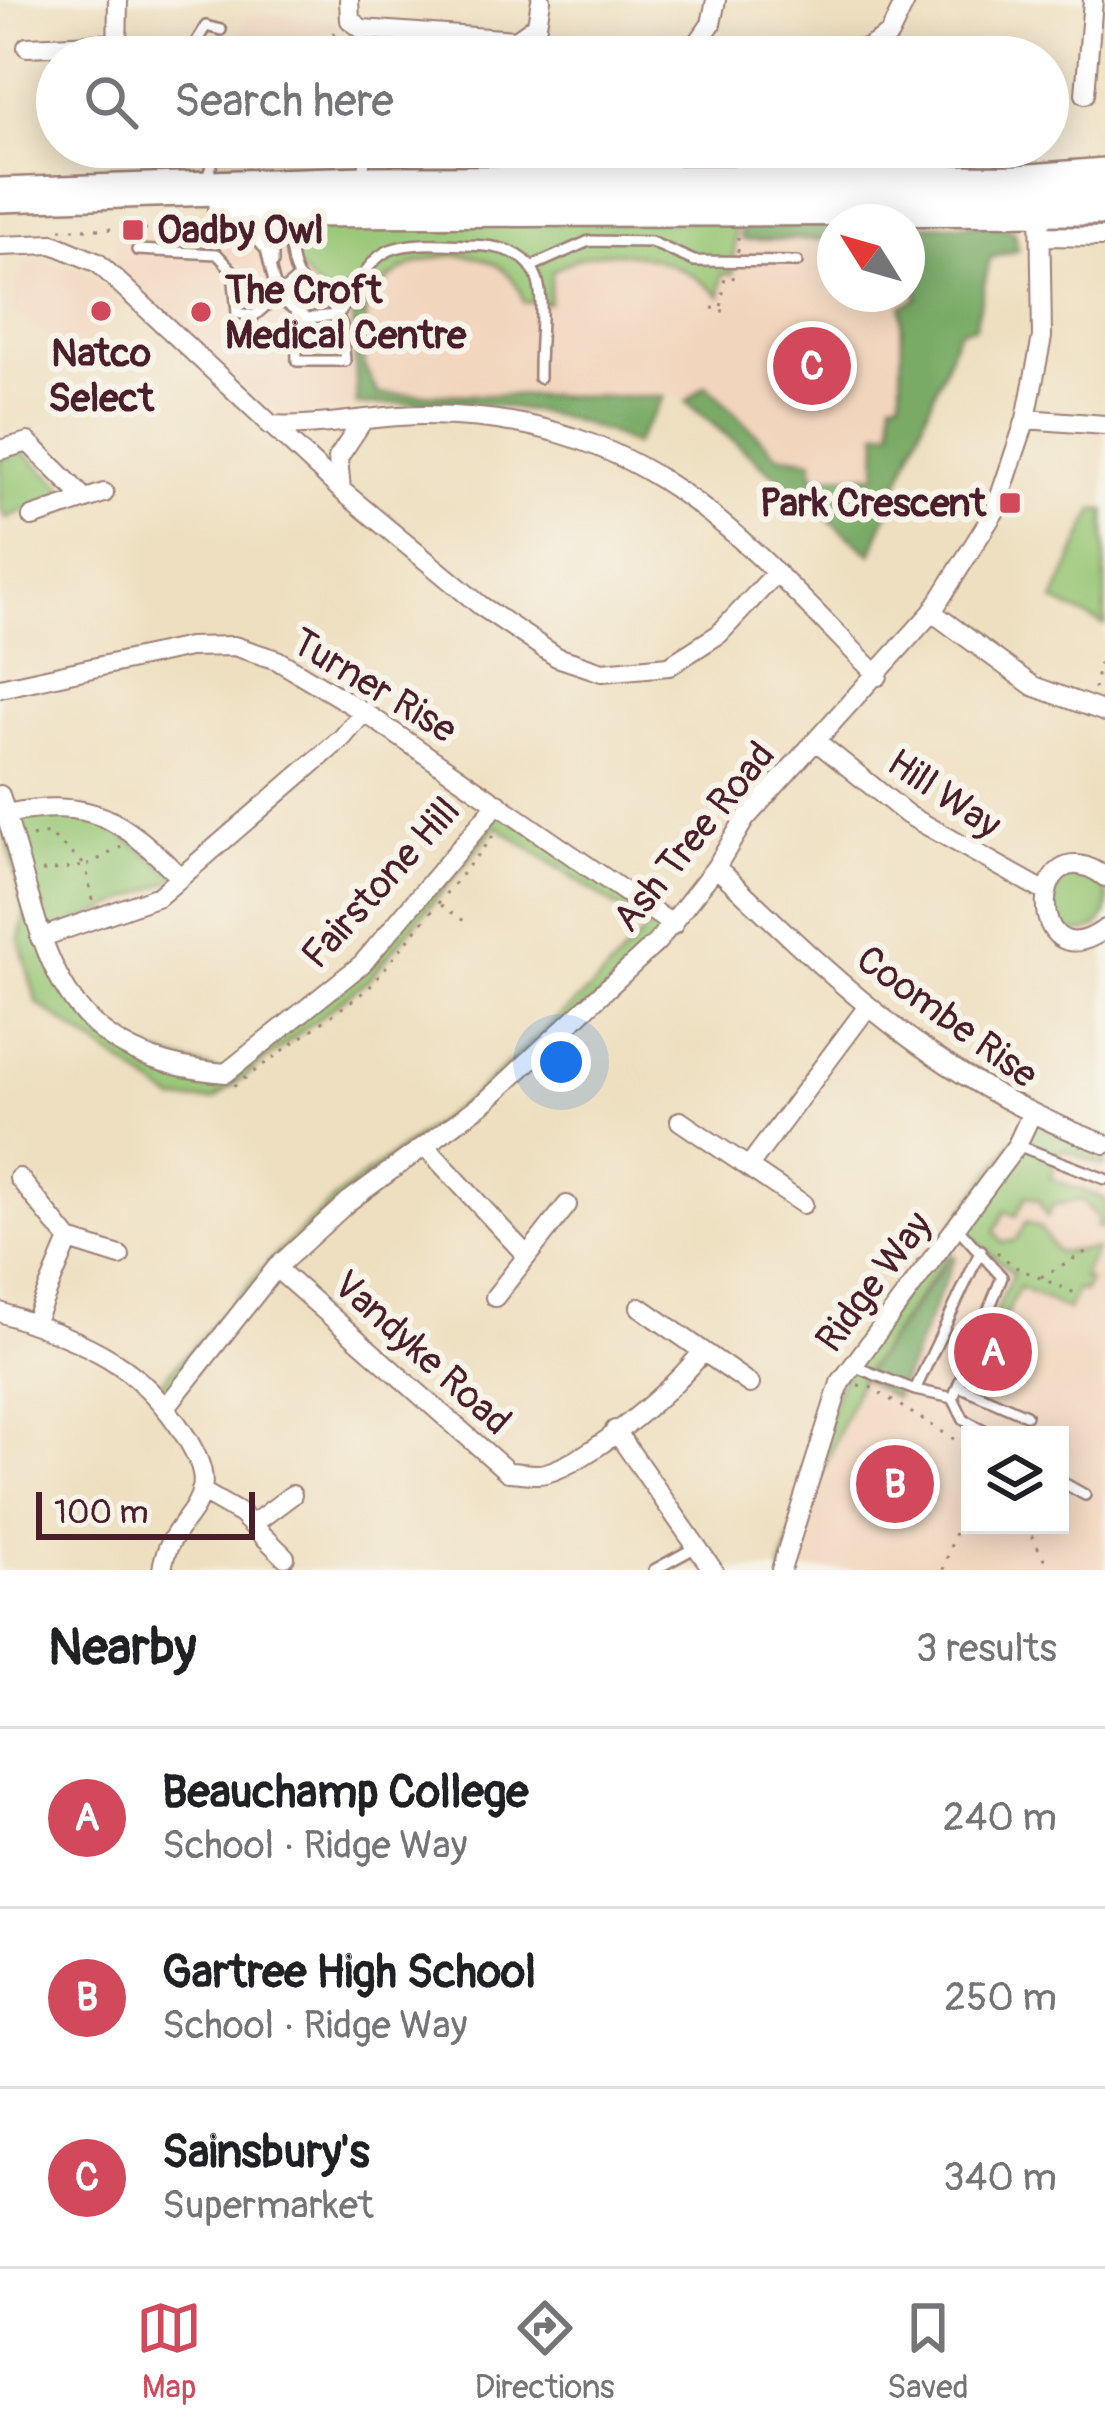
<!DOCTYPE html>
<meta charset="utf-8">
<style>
body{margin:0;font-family:Pangolin,sans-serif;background:#f6f6f6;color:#202124}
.controls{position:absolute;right:36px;bottom:36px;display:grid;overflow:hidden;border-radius:0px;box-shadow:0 6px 30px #0003}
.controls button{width:108px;height:108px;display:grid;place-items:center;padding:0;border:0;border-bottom:3px solid #e0e0e0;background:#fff;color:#202124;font:60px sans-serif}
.compass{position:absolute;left:817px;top:204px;width:108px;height:108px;border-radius:50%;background:#fff;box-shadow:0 6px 30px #0003;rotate:307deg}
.scale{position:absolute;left:36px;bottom:30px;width:219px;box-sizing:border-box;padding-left:12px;border:6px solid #4a1f2b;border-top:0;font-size:33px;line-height:42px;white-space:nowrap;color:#4a1f2b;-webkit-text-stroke:9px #f7f3e8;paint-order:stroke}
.you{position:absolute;left:561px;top:1062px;width:42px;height:42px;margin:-30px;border:9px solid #fff;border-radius:50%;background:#1a73e8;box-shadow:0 0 0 18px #1a73e833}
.badge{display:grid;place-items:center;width:78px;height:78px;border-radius:50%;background:#d1495b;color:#fff;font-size:39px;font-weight:700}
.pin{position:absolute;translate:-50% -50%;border:6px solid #fff;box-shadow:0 3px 12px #0006}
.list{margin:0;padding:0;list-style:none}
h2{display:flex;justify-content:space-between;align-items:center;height:156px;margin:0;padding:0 48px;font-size:51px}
h2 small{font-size:39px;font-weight:400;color:#757577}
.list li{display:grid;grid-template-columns:78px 1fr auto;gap:36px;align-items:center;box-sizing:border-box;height:180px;padding:0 48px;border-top:3px solid #e0e0e0}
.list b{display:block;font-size:45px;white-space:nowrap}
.list p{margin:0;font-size:39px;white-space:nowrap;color:#757577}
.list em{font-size:39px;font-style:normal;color:#757577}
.icon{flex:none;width:66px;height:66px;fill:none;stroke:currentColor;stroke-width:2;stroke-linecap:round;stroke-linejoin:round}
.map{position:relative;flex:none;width:1105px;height:1570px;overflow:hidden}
.search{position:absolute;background:#fff;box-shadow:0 6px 30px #0003;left:36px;right:36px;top:36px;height:132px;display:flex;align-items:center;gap:30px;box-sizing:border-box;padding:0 42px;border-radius:66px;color:#757577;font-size:45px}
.sheet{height:696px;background:#fff}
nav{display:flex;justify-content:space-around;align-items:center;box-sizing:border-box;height:168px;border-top:3px solid #e0e0e0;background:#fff;font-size:33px;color:#757577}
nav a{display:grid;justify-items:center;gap:6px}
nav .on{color:#d1495b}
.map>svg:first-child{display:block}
.built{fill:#f2d5bd;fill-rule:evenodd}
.green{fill:#97c674;stroke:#707250;stroke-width:3}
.forest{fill:#79ab66;stroke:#626548;stroke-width:3}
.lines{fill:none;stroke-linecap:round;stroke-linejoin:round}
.lane-casing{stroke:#9c7f76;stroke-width:14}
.street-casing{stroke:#9c7f76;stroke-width:22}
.highway-casing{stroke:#9c7f76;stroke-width:38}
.path{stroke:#9c7f76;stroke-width:3;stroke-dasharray:3 9;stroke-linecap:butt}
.lane{stroke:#fff;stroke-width:9}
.street{stroke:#fff;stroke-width:18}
.highway{stroke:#fff;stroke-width:33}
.poi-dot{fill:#d1495b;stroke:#f7f3e8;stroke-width:4.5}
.labels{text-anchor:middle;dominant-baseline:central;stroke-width:12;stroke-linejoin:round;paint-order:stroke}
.poi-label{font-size:39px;font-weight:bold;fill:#4a1f2b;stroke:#f7f3e8;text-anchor:start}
.street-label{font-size:39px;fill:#4a1f2b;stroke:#f7f3e8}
</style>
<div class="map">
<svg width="1105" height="1570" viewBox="0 0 1105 1570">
<rect width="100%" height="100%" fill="#f7f3e8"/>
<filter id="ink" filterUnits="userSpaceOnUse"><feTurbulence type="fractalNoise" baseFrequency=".00833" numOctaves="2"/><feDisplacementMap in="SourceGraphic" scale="24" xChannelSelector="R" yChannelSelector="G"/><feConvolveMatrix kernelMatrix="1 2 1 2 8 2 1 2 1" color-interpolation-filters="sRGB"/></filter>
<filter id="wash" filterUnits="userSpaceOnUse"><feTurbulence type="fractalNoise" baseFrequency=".004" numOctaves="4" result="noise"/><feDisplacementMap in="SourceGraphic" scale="48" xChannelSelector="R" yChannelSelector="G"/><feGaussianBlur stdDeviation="2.7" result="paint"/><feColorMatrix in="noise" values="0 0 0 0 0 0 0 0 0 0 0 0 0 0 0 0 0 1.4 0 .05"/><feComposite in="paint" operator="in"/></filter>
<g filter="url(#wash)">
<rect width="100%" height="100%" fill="#eedfc0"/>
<path class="built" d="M250,12l83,10 6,16 54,4 -2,15h-159z
M196,147h183l-2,16 -189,3z
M835,223v71h72v-70l78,3 -114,327 -185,-152 -20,-8 -32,51 -51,-24 -85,-15 -76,-4 -138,13 -41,-29 -129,-121 1,-41z
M25,258l55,9 43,37 -48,55 -65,-52z
M1039,1140l66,26v404h-310l27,-97 39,-95zM970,1435h90v90h-90z"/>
<path class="green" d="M736,220l-3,54h-11l-2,22c-44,-40 -116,-61 -168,-24l-3,31 -26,-1c-17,-74 -136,-52 -158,10 -42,-7 -69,-44 -89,-79l35,-9z
M21,451l41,34 1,11 -57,22 -6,-11v-48z
M1094,510h11v115l-51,-24z
M498,803l175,122 -67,66 -330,277 -110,139 -9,-20 123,-137 62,-58 130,-96 126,-114 50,-54 -152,-102 -126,152 -156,122 -39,1 -138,-98 -18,-64 6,-26 -19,-75 1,-24 78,-6 95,69 -139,61 12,33 70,73 103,29 136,-109z
M1050 903a29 29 0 1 1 58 0a29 29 0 1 1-58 0Z
M1030,1117l75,27v22l-43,-17 -12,29 55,21v29l-9,-1 2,-8 -16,-19 -29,5 -6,12 -8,-17 -13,-4 -10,20 -11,-5 -10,20 7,12 14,-3 10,-18 14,6 17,24 39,-3 -14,28 7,3 -5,12 -7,-3 -9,21 -49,-23 -14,31 -10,-4 18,-41 -49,-42 -103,147 -39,95 -27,97h-14l59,-187z"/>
<path class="forest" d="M741,224l94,1v14l-93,1z
M988,224l26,6 4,20 -28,8 -15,69 -16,3 -88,224 -185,-152 20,-17 72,70 34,5 1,16 64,-1 1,-44 15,-1 -1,-30 9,-2 1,-92 15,-8 -1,-19 -9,-3v-50z
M353,314l13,1 -2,51 14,28 286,3 -30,48c-85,-45 -183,-45 -277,-40z
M952,1255l3,2 -60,141 -34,-20z"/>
</g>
<g filter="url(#ink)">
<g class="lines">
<defs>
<path id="lane" d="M187,57l19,-31 15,4
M364,177l1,-30
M205,183l9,-25
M290,218c0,33 -2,72 38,78l31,-14
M241,222l25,28 12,48 29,20 30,-3c20,-19 25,-53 53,-65 22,-9 52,-6 75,-5 98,0 73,57 74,133
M137,250l80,4 16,17 4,42 17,3 43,-37
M273,263v-48
M535,265l54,-24 62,1 43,19 103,1
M296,315l1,46h48l-3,-36 -14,-29
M1017,1145l88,34
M853,1366l62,24 38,8 49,-121 -45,-50
M959,1386l67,29
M915,1390l66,-140
M953,1398l11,22 30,15
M1060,1481l25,14
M654,1570l44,-24"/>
<path id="street" d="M349,0l1,20 12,9 154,11 21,-15 4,-25
M27,47l91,-4
M117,57l1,-57
M688,57l23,-33 5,-24
M715,57l19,-9 24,5 108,-4 23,-14 17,-35
M1085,94l8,-94
M669,147l1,43
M1042,236l63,1
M0,246l53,-2 45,19 243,227 140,116 76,51 45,15 67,-6 50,-32 57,-61
M1026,419l79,6
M269,425c53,3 103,-10 156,-10 220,1 311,117 453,261
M0,450l28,-8 56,56
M341,490l-3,-32 24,-36
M32,517l72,-24
M932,612l101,74 72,26
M0,688l189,-41 45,-1 43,14 87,52 309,213
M816,741l92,74 136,76
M0,795c46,140 41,263 226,278l136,-109 136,-161
M6,814c85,-17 115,4 174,63
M716,867c124,118 224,217 389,277
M1105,877c-78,-57 -80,110 0,52
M40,938l119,-42 183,-158 22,-26
M680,1121l123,83
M425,1146l102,110
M749,1166l117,-157
M19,1178l50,62
M276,1268l232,204c11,0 27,4 38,1 46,-13 128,-84 157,-122
M495,1297l72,-92
M640,1307l110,77
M0,1312c83,30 136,46 186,125 9,15 20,34 16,52 -7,30 -35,41 -40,81
M34,1323l35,-83 51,16
M166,1407l110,-139 73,-67 137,-100 171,-159 59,-75 29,-48 187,-207 63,-101 31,-92 16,-82 -2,-133
M615,1430l98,140
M201,1491l40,23 44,43
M253,1524l39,-29
M781,1570l59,-187 177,-238 13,-28"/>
<path id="highway" d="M0,195l364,-12 655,-1 86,-7
M225,210l880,-2"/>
</defs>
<use href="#lane" class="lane-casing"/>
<use href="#street" class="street-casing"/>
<use href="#highway" class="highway-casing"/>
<path class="path" d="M314,49l25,-20
M60,229h152
M738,252v-21
M712,308l9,1 4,-32 13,1
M721,311l9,-1
M1094,689l11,-48
M32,837l16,-4 38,33 -49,6
M92,900l-6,-34 35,-19
M441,905l26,18
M234,1086l134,-97 129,-158
M997,1252l18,15 60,26
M1041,1277l52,-29
M858,1385l12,2 100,62
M1026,1525l24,45
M943,1570l27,-85"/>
<use href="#lane" class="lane"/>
<use href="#street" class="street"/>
<use href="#highway" class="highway"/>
</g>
</g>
<g class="poi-dot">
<rect x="121" y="218" width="24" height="24" rx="6"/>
<circle cx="101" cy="311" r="12"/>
<circle cx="201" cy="312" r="12"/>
<rect x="998" y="491" width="24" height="24" rx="6"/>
</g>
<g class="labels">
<g class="poi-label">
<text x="157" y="230">Oadby Owl</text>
<text x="225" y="290">The Croft<tspan x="225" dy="45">Medical Centre</tspan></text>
<text x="101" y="353" text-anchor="middle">Natco<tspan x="101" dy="45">Select</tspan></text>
<text x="986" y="503" text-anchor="end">Park Crescent</text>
</g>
<g class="street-label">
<text transform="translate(374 686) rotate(31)">Turner Rise</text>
<text transform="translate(944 794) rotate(34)">Hill Way</text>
<text transform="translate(694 837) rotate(-51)">Ash Tree Road</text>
<text transform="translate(381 883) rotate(-48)">Fairstone Hill</text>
<text transform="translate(947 1017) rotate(36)">Coombe Rise</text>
<text transform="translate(874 1282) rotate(-53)">Ridge Way</text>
<text transform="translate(422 1353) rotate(42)">Vandyke Road</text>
</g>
</g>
</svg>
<div class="controls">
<button><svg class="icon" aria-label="layers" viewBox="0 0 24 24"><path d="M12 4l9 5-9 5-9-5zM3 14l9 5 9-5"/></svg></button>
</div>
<svg class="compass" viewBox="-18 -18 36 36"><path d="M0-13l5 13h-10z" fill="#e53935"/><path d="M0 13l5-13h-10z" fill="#757577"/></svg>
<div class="scale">100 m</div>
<div class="you"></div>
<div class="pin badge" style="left:993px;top:1352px">A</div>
<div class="pin badge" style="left:895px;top:1484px">B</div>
<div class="pin badge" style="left:812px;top:366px">C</div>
<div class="search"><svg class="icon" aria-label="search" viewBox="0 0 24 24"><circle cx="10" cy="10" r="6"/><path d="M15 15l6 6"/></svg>Search here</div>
</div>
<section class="sheet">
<h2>Nearby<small>3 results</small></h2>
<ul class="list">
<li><span class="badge">A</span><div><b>Beauchamp College</b><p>School · Ridge Way</p></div><em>240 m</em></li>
<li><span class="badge">B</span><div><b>Gartree High School</b><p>School · Ridge Way</p></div><em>250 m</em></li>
<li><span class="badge">C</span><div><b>Sainsbury's</b><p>Supermarket</p></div><em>340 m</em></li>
</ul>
</section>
<nav>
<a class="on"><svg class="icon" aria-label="map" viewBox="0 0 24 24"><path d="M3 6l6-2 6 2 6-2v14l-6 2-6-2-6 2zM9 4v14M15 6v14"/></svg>Map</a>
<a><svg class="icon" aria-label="directions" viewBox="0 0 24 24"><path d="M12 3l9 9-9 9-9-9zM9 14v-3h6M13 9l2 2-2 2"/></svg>Directions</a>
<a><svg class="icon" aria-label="saved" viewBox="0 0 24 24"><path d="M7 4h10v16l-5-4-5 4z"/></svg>Saved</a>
</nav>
